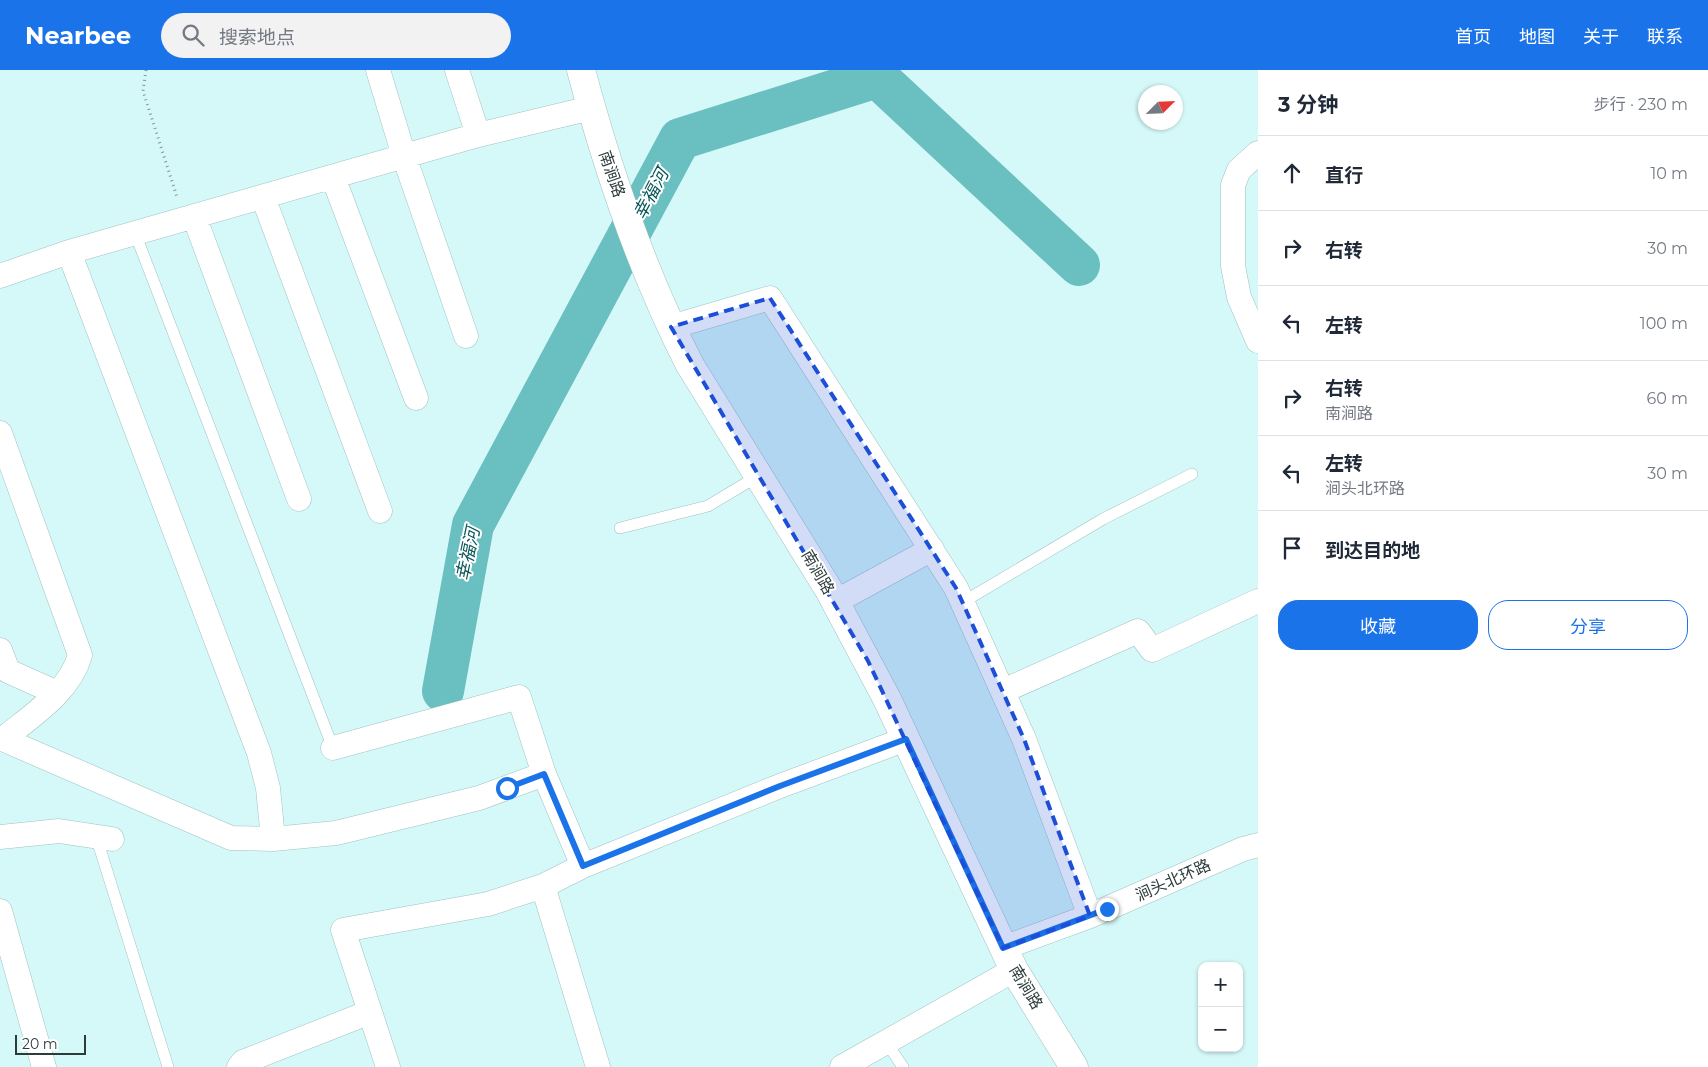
<!DOCTYPE html>
<html lang="zh">
<meta charset="utf-8">
<style>
body{margin:0;font-family:Montserrat,"Noto Sans SC",sans-serif;background:#f2f2f3;color:#1f2937}
.controls{position:absolute;right:15px;bottom:15px;display:grid;overflow:hidden;border-radius:10px;box-shadow:0 1px 4px #0004}
.controls button{width:45px;height:45px;display:grid;place-items:center;padding:0;border:0;border-bottom:1px solid #e0e1e3;background:#fff;color:#1f2937;font:25px sans-serif}
.compass{position:absolute;left:1138px;top:15px;width:45px;height:45px;border-radius:50%;background:#fff;box-shadow:0 1px 4px #0004;rotate:66deg}
.scale{position:absolute;left:15px;bottom:12px;width:71px;box-sizing:border-box;padding-left:5px;border:2px solid #2d3b3b;border-top:0;font-size:14px;line-height:18px;white-space:nowrap;color:#2d3b3b;-webkit-text-stroke:4px #fff;paint-order:stroke}
.stop{position:absolute;width:15px;height:15px;margin:-11px;border:4px solid #1a73e8;border-radius:50%;background:#fff}
.stop.end{background:#1a73e8;border-color:#fff;box-shadow:0 1px 5px #0008}
.list{margin:0;padding:0;list-style:none}
h2{display:flex;justify-content:space-between;align-items:center;height:65px;margin:0;padding:0 20px;font-size:21px}
h2 small{font-size:16px;font-weight:400;color:#747a83}
.list li{display:grid;grid-template-columns:32px 1fr auto;gap:15px;align-items:center;box-sizing:border-box;height:75px;padding:0 20px;border-top:1px solid #e0e1e3}
.list b{display:block;font-size:19px;white-space:nowrap}
.list p{margin:0;font-size:16px;white-space:nowrap;color:#747a83}
.list em{font-size:16px;font-style:normal;color:#747a83}
.actions{display:flex;gap:10px;padding:15px 20px}
.actions a{flex:1;padding:11px 0;border:1px solid #1a73e8;border-radius:20px;text-align:center;font-size:18px;color:#1a73e8}
.actions .main{background:#1a73e8;color:#fff}
.icon{flex:none;width:28px;height:28px;fill:none;stroke:currentColor;stroke-width:2;stroke-linecap:round;stroke-linejoin:round}
.map{position:relative;flex:none;width:1258px;height:997px;overflow:hidden}
header{display:flex;align-items:center;gap:30px;box-sizing:border-box;height:70px;padding:0 25px;background:#1a73e8;color:#fff}
header strong{font-size:24px}
nav{display:flex;gap:28px;margin-inline-start:auto;font-size:18px}
.search{width:350px;height:45px;background:#f2f2f3;display:flex;align-items:center;gap:12px;box-sizing:border-box;padding:0 18px;border-radius:28px;color:#747a83;font-size:19px}
main{display:flex}
aside{flex:1;background:#fff}
.map>svg:first-child{display:block}
.lines{fill:none;stroke-linecap:round;stroke-linejoin:round}
.river{stroke:#6abfc1;stroke-width:42}
.lane-casing{stroke:#a1c2c2;stroke-width:12}
.street-casing{stroke:#a1c2c2;stroke-width:25}
.secondary-casing{stroke:#a1c2c2;stroke-width:29}
.path{stroke:#7f9797;stroke-width:3;stroke-dasharray:1 4;stroke-linecap:butt}
.lane{stroke:#fff;stroke-width:11}
.street{stroke:#fff;stroke-width:24}
.secondary{stroke:#fff;stroke-width:28}
.route{stroke:#1a73e8;stroke-width:6}
.marked{fill:#1d4ed8;fill-opacity:0.2;stroke:#1d4ed8;stroke-width:4;stroke-dasharray:10 6;stroke-linejoin:round}
.labels{text-anchor:middle;dominant-baseline:central;stroke-width:4;stroke-linejoin:round;paint-order:stroke}
.street-label{font-size:16px;fill:#2d3b3b;stroke:#fff}
.water-label{font-size:18px;font-style:italic;fill:#095759;stroke:#fff}
</style>
<header>
<strong>Nearbee</strong>
<div class="search"><svg class="icon" aria-label="search" viewBox="0 0 24 24"><circle cx="10" cy="10" r="6"/><path d="M15 15l6 6"/></svg>搜索地点</div>
<nav><a>首页</a><a>地图</a><a>关于</a><a>联系</a></nav>
</header>
<main>
<div class="map">
<svg width="1258" height="997" viewBox="0 0 1258 997">
<rect width="100%" height="100%" fill="#d5f8f8"/>
<g class="lines">
<path class="river" d="M443,621l30,-166 207,-386 197,-62 202,188"/>
<defs>
<path id="lane" d="M135,163l198,515
M620,458l88,-22 50,-30
M963,532l140,-83 89,-45
M96,766l72,231
M886,972l17,25"/>
<path id="street" d="M378,0l26,86 62,180
M457,0l21,65
M1258,83l-19,17 -6,15v81l6,31 19,44
M333,107l83,221
M263,127l117,314
M194,146l105,283
M69,182l190,501 9,35 5,51
M0,206l69,-24 409,-117 113,-27
M671,257l99,-29 186,290 68,151 66,177
M0,363l80,222c-10,37 -49,61 -77,84
M835,532l97,-53
M0,580l8,21 49,22
M1003,621l135,-60 14,19 106,-49
M0,668l231,100 42,1 63,-6 143,-35 65,-24
M333,678l186,-51 25,77 39,92
M0,767l59,-6 53,8
M543,816l55,181
M0,841l44,156
M1003,878l87,-32 153,-67 15,-4
M370,942l18,55
M239,997l4,-5 127,-50 -27,-82 145,-26 55,-18 40,-20 197,-80 126,-47
M842,997l172,-97"/>
<path id="secondary" d="M581,0c27,101 61,202 109,295l139,225 58,109 127,271 60,97"/>
</defs>
<use href="#lane" class="lane-casing"/>
<use href="#street" class="street-casing"/>
<use href="#secondary" class="secondary-casing"/>
<path class="path" d="M146,0l-3,21 34,106"/>
<use href="#lane" class="lane"/>
<use href="#street" class="street"/>
<use href="#secondary" class="secondary"/>
</g>
<g class="lines">
<path class="route" d="M507,718l37,-14 39,92 197,-80 126,-47 97,209 104,-39"/>
</g>
<path class="marked" d="M770,228l186,290 68,151 66,177 -87,32 -135,-287 -197,-334z"/>
<g class="labels">
<g class="street-label">
<text transform="translate(612 104) rotate(71)">南涧路</text>
<text transform="translate(818 502) rotate(60)">南涧路</text>
<text transform="translate(1173 810) rotate(-24)">涧头北环路</text>
<text transform="translate(1026 917) rotate(59)">南涧路</text>
</g>
<g class="water-label">
<text transform="translate(651 124) rotate(-62)">幸福河</text>
<text transform="translate(468 484) rotate(-78)">幸福河</text>
</g>
</g>
</svg>
<div class="controls">
<button>+</button>
<button>−</button>
</div>
<svg class="compass" viewBox="-18 -18 36 36"><path d="M0-13l5 13h-10z" fill="#e53935"/><path d="M0 13l5-13h-10z" fill="#747a83"/></svg>
<div class="scale">20 m</div>
<div class="stop" style="left:507px;top:718px"></div>
<div class="stop end" style="left:1107px;top:839px"></div>
</div>
<aside>
<h2>3 分钟<small>步行 · 230 m</small></h2>
<ul class="list">
<li><svg class="icon" aria-label="ahead" viewBox="0 0 24 24"><path d="M12 20V5M6 11l6-6 6 6"/></svg><div><b>直行</b></div><em>10 m</em></li>
<li><svg class="icon" aria-label="right" viewBox="0 0 24 24"><path d="M7 20v-9h11M14 6l5 5-5 5"/></svg><div><b>右转</b></div><em>30 m</em></li>
<li><svg class="icon" aria-label="left" viewBox="0 0 24 24"><path d="M17 20v-9H6M10 6l-5 5 5 5"/></svg><div><b>左转</b></div><em>100 m</em></li>
<li><svg class="icon" aria-label="right" viewBox="0 0 24 24"><path d="M7 20v-9h11M14 6l5 5-5 5"/></svg><div><b>右转</b><p>南涧路</p></div><em>60 m</em></li>
<li><svg class="icon" aria-label="left" viewBox="0 0 24 24"><path d="M17 20v-9H6M10 6l-5 5 5 5"/></svg><div><b>左转</b><p>涧头北环路</p></div><em>30 m</em></li>
<li><svg class="icon" aria-label="arrive" viewBox="0 0 24 24"><path d="M6 21V4h12l-3 4 3 4H6"/></svg><div><b>到达目的地</b></div></li>
</ul>
<div class="actions"><a class="main">收藏</a><a>分享</a></div>
</aside>
</main>
